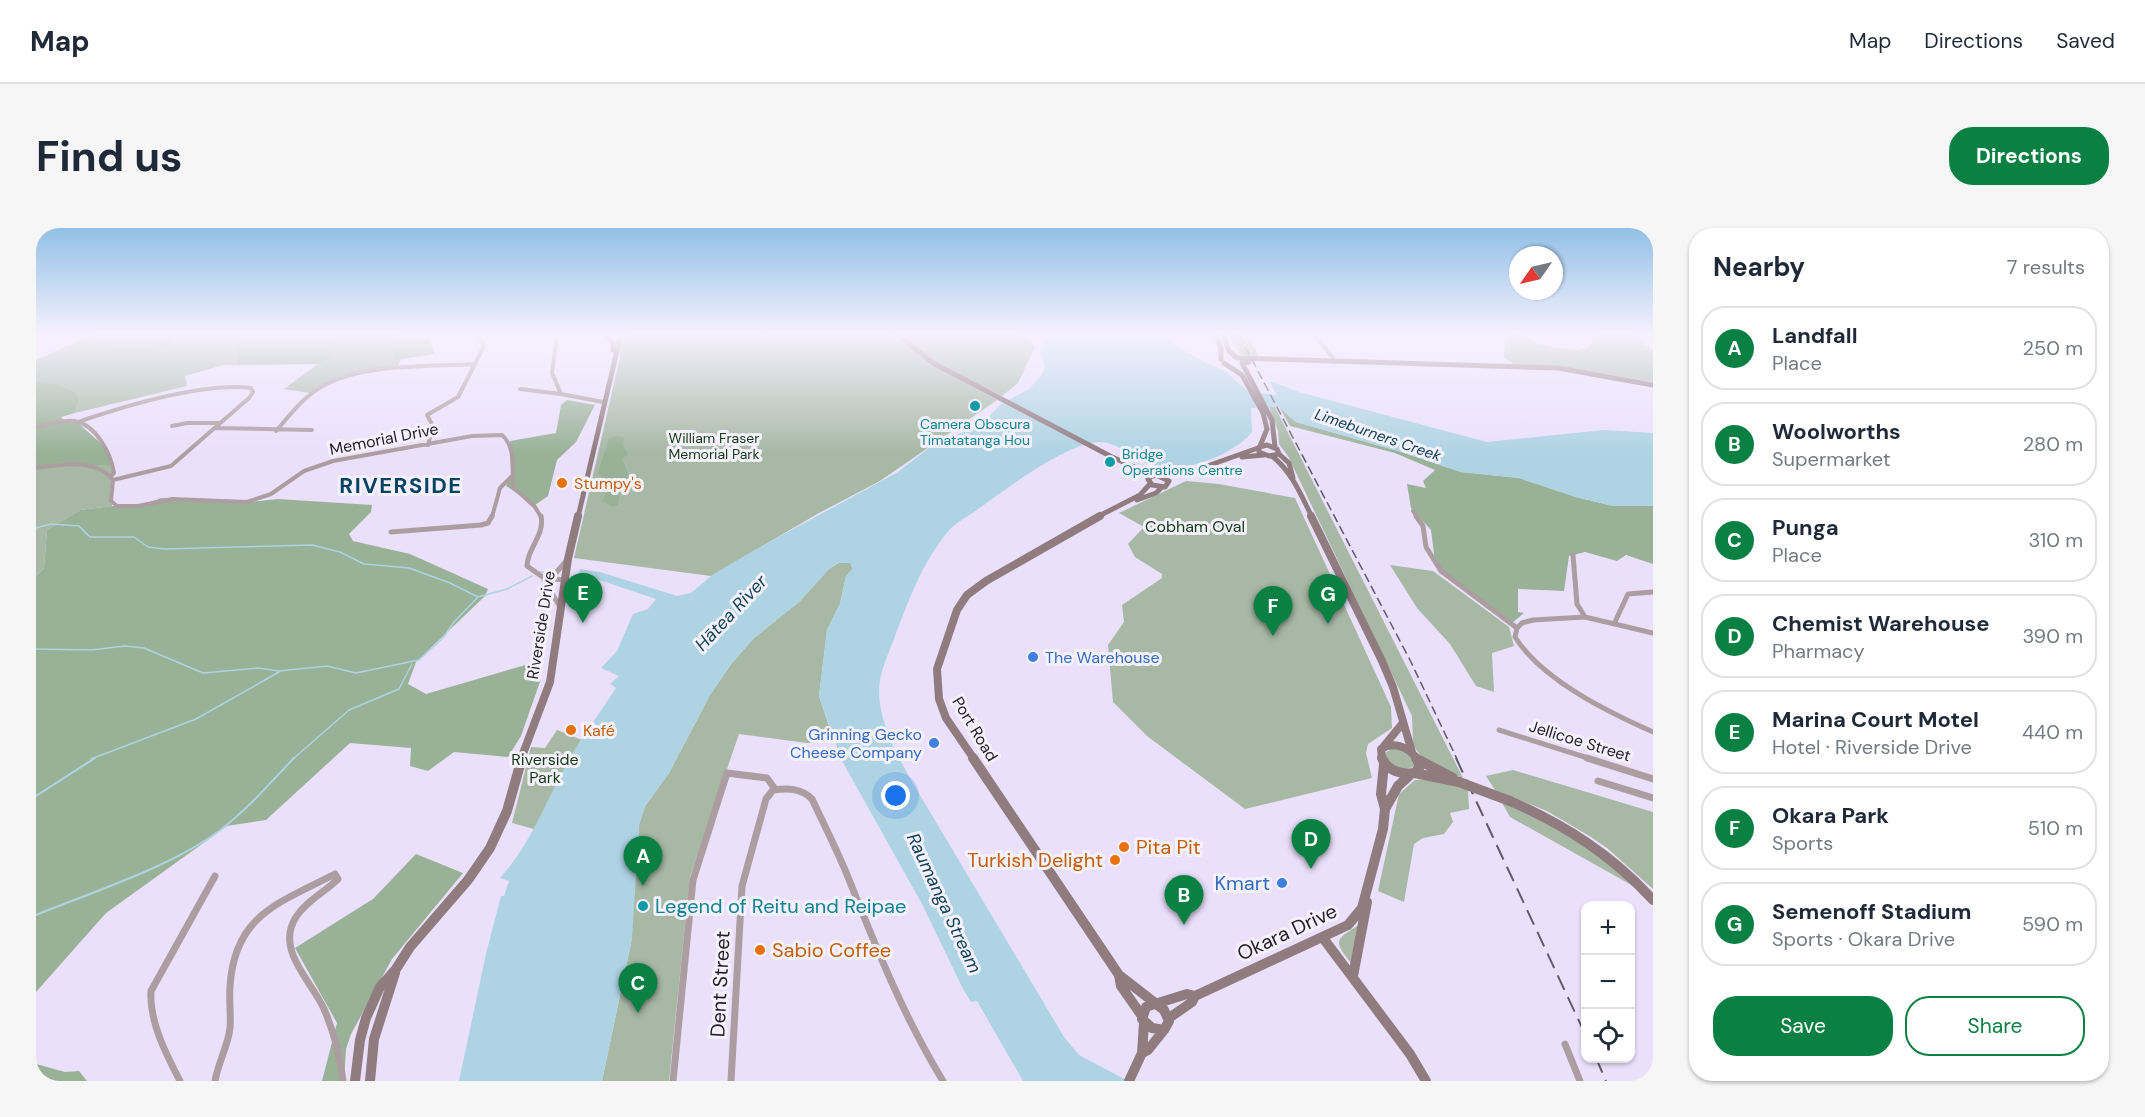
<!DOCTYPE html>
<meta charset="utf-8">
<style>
body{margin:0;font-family:"DM Sans",sans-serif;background:#f6f6f7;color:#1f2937}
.controls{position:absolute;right:18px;bottom:18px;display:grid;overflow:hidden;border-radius:12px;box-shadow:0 2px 4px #0004}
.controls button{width:54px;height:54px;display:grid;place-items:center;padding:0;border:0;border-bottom:2px solid #e0e1e3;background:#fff;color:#1f2937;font:30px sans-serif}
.compass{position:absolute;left:1473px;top:18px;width:54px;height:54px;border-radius:50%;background:#fff;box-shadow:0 2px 4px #0004;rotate:236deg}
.you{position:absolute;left:860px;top:568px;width:21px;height:21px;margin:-15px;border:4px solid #fff;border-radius:50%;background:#1a73e8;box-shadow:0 0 0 9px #1a73e833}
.badge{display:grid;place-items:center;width:39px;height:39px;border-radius:50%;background:#0b8043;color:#fff;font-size:20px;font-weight:700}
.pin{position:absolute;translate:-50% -50px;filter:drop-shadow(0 2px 3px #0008)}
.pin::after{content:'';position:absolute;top:32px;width:21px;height:18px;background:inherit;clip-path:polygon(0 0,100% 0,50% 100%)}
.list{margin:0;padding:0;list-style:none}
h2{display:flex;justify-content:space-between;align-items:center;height:78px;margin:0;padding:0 24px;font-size:26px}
h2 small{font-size:20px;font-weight:400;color:#747a83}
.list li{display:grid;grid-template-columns:39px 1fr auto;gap:18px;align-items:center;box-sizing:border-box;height:84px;margin:0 12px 12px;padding:0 12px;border:2px solid #e0e1e3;border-radius:24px}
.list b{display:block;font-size:22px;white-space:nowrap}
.list p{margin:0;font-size:20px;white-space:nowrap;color:#747a83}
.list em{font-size:20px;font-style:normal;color:#747a83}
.actions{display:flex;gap:12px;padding:18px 24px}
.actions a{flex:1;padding:14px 0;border:2px solid #0b8043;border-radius:24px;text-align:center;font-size:21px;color:#0b8043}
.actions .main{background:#0b8043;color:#fff}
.icon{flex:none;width:33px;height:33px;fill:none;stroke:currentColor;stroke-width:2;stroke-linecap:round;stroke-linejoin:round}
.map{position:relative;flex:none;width:1617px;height:853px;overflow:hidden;border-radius:24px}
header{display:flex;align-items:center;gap:36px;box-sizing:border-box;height:84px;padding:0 30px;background:#fff;border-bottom:2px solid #e0e1e3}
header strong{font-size:28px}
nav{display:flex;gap:33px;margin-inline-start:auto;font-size:21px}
.intro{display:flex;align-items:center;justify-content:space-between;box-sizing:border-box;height:144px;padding:0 36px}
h1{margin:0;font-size:42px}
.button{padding:15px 27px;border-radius:24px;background:#0b8043;color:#fff;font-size:21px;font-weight:700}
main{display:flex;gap:36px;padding:0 36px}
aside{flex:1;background:#fff;border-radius:24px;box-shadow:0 2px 4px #0004}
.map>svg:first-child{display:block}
.green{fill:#a7b8a5}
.forest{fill:#99b197}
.water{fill:#aed3e3}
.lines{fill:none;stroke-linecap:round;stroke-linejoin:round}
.stream-far1{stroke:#aed3e3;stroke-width:1.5}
.stream{stroke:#aed3e3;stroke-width:2}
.street-far2{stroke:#ac9da1;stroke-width:4}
.street-far1{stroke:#ac9da1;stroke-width:5}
.street{stroke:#ac9da1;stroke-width:7}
.secondary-far2{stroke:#907b7f;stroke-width:5}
.secondary-far1{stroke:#907b7f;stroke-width:8}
.secondary{stroke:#907b7f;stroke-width:10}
.rail-far1{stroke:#605b6a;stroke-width:1.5;stroke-dasharray:9 4.5;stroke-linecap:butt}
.rail{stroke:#605b6a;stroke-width:2;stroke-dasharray:16 8;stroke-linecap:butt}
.secondary-bridge{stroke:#907b7f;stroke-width:10}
.culture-dot{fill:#0f9aa8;stroke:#f4f1fc;stroke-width:2}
.food-dot{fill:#e8710a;stroke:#f4f1fc;stroke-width:2}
.shop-dot{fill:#3f7fe0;stroke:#f4f1fc;stroke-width:2}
.labels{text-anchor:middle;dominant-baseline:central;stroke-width:6;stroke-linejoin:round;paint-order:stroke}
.far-culture-label{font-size:14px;fill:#0d838f;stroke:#f4f1fc}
.far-park-label{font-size:14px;fill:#143813;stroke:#f4f1fc}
.far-water-label{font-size:15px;font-style:italic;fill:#114355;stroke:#f4f1fc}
.street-label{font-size:16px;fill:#201d27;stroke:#f4f1fc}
.food-label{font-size:16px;fill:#c56008;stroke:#f4f1fc;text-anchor:start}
.park-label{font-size:16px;fill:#143813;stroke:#f4f1fc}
.shop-label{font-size:16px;fill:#366cbe;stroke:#f4f1fc;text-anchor:start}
.water-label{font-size:18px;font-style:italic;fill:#114355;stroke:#f4f1fc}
.near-food-label{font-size:20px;fill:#c56008;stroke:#f4f1fc;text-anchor:start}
.near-shop-label{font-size:20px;fill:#366cbe;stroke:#f4f1fc;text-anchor:end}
.near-culture-label{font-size:20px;fill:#0d838f;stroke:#f4f1fc;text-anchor:start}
.near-street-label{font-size:20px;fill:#201d27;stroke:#f4f1fc}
.district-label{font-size:22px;font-weight:bold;letter-spacing:1.5px;fill:#084364;stroke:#f4f1fc}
</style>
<header>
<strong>Map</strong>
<nav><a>Map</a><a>Directions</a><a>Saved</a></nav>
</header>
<div class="intro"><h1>Find us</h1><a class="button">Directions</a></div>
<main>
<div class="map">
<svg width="1617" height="853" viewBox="0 0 1617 853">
<rect width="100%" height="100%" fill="#eae0fc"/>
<path class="green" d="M56,107h4l-4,4 85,2 6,-6h55l-5,3 5,27h-15l-38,11 2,10 -112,27 4,-13 -27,-17 -16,-3v-20z
M302,107h64l-1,23 -3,9c-30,9 -63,6 -88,26l-26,-4 38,-28 17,-19z
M592,107h265l32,25 72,40 -117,81 -61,32 -108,63 -137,-18 46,-201v-12z
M865,107h125l9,12 -17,36 -16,13 -68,-34z
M1192,107h19l13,23 -19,-3z
M1470,107h19l13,9 14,3 24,3 13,-2 6,-13h45l-2,2 4,6 11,7v32l-95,-16 -43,-1 -11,-8z
M1233,179h6l188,371 -20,-7 -23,-16 -7,-10 -1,-29 -124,-260 -9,-12 -1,-13z
M5,236l72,1 -1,41 -32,4 -33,20 -3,38 -8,8v-110z
M1150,253l33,3 76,14 96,209 1,21 -24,16 -2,9 6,25 -127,31 -98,-73 -34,-34 -5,-57 16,-23 -2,-17 40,-27v-4l-27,-17 -7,-13 16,-17 -25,-14z
M804,334l10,1 3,6 -7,7 -6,28 -13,26 -8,66 15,45 -27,2 -68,-9 -49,143 -21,204h-67l29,-138 8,-118 6,-19 24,-33 41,-78 22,-32 21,-24 47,-38 29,-32z
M1354,337l43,6 76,56 5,19 -22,7 2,39 -18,-6 -26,-42 -33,-36z
M521,502l25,10 -48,89 -22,-6 19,-76 14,1z
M1357,520c10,2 21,6 21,18 -11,7 -26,0 -29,-13z
M1477,542l140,42v77l-46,-41 -16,-11 -44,-26 -52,-21 -9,-14z
M1392,551l40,10 1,20 -19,4 3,9 -9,12 -21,4 -9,6 -10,58 -26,-11 21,-97 16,-14z
M1465,573l55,22 47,32 32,32 -125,-70z
M1324,696l-9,39c-19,-24 -15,-23 9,-39z"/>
<path class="forest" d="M60,107h87l-25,15 -18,5 -17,2 -29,-9 -2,-10z
M202,107h100l1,11 -10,12 -9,6 -82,1 -5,-27z
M350,107h20l1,3 23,1 4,15 -39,6z
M0,152l16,3 23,9 4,8 -4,13 -14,4 4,5h12l28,25 8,18 -77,1z
M531,172l28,5 -19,37 -19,18 -9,36 -13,9 -29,-19 5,-11 -1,-34 46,-8 5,-28z
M1243,179l17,15 102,29 63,21 58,6 57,19 37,9h40v58l-27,-9 -9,6 -32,-9 -16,4 -5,35 -46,-2v23l6,1 -12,10 -67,-51 -10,-10 -4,-32 -20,-22 -4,-24 19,4 -3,-7 12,-11 -40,-17 -105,-27z
M583,208l5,2 -1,7 5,9 -6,5 7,17 -1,10 -8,5 -2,14 -6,2 -10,-6 8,-14 -12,-14 11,-35z
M125,270l35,1 44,4 38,-4 94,6 -1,7 -22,22 4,7 57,13 78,35 -3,7 -69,66 -8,22 18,10 103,-30 12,15 -20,57 -13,21 -54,-5 -26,19 -18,-5 1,-18 -61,-5 -84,77 -39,6 -121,87 -70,79v-416l8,-8 3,-38 33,-20 32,-4h29z
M380,626l47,19 -71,86 -41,75 -5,15 -2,32h-22l15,-58 -42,-75 78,-49z
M0,836l29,8 14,-1 8,10h-51z"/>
<path class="water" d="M1007,107h131l-3,8 35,20 19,8 24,21 27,3 -6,-14 29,11 188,50 117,-12 49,3v73h-40l-37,-9 -57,-19 -58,-6 -63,-21 -102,-29 -17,-15 -28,1 1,24c-19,24 -77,46 -107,31 -17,-9 -33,-25 -54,-20 -36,8 -86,47 -117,69 -9,6 -22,13 -28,22 -25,31 -38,68 -52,105 -6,16 -15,34 -15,52 0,31 17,62 32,89l153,257 15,18 49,26h-105l-46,-80 -6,1 -8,-13 -41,-85 -81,-145 -22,-63 8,-66 13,-26 6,-28 7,-8 -3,-5h-12l-9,6 -29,32 -47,38 -21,24 -22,32 -41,78 -24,33 -6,19 -7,114 -30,142h-143l27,-127 15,-58h3l5,-15 -9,-3c34,-38 47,-81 72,-124 14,-23 30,-44 44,-66l-6,-4 9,-8 -18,-8 16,-17 16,-37 15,-5 8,-10 -77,-26 1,-4 20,3 77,24 14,-3 20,-17 40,-24 147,-80 36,-28 37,-15 15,-9 14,-15 29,-16 13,-15 3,-9 -5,-13 5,-10z"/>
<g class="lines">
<path class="stream-far1" d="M0,300l15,-4 28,2 11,11h44l14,10 16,2 148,-4 28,7 24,12 45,4 41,15 28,14
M504,344l10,1
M0,421l55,1 34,-4 19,2 59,25 55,-5 21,3 48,-5 29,7 63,-13 24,-22 11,-16 24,-25 29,-8 25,-13
M55,531l105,-40 83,-47
M257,531l56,-49 50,-21 13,-25"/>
<path class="stream" d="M0,568l59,-38
M0,687c56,-23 135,-48 183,-84 28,-21 51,-48 75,-73"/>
<path class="street-far2" d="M521,107l-5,38 9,21 42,8
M1279,107l21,27
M439,136l9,-18 -5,-11
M484,161l41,5
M42,194c47,-16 124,-40 173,-34l2,4 -4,6 -78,68 -58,14
M136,198l15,-3h33
M0,199c12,-2 26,-8 39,-6 21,4 36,32 39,52l-3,3
M179,200l97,2
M240,203c14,-16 28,-35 47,-45 41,-23 106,-19 152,-22l-17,33 -31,18 6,11 -5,19
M0,240c25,-4 60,-10 77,12l-2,21 6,5h21l34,-7 75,3 24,-8 33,-23 29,-10 139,-25 30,-1c14,12 10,35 11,52l22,20 6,10
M1377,283l4,6
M456,289l8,-29 12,-12"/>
<path class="street-far1" d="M505,288c4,20 -14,32 -14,50l17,12 21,2
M1380,288l7,10 3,21 15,24 76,57
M355,304l90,-7 7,-2 4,-7
M1537,327l4,49 8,13
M508,349l11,-3 12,-14
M508,352l16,27
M1578,396l14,-30 25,-2
M1617,405l-68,-16 -52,3 -11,3 -5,5 -2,9c27,43 93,75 138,95
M1463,502l92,29"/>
<path class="street" d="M1551,530l66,21
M1562,553l55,17
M1529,816l15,37
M144,853c-14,-27 -31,-60 -29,-90l64,-115
M179,853c3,-18 13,-35 15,-53 1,-14 -1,-28 0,-41 4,-72 49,-84 105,-113l3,5c-13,13 -32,22 -42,38 -21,33 15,63 28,92 10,23 16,47 19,72
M637,853l20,-201 34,-107 40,5 8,11
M695,853l11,-195 24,-87 7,-9c15,-2 28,-2 39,9 13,28 27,55 38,83 27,68 55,137 93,199"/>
<path class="secondary-far2" d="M571,107l6,8v7
M861,107l36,28 179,94 42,19
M1180,107l5,13v11
M1187,107l6,16 8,7 321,10 95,17
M1213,134l-7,1 30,57 3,27
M1188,135l18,12 21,38 4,16 -7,17
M1231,217l10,4 2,5 -10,2 -10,-4v-5z
M1243,226l10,9 4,15
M1236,228c20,16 29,39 40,61
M1206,229l22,-2
M1122,248l11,5 -4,6 -13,-2 -4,-6 4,-3 44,-6 62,-22
M1101,272l19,-7 6,-6
M542,289l42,-179
M1061,289l43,-22 10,-11"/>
<path class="secondary-far1" d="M1275,288l71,145 11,26 19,65
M1348,518l18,-22
M485,531l29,-77 18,-123 10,-43
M938,531l-28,-41 -7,-19 -2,-30 20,-59 10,-15 19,-14 114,-65
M1346,531l-1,-10c13,-8 28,-2 36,10"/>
<path class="secondary" d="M937,530l146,217 2,11 21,30
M1346,530c5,13 20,17 33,15
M1383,532l34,18
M1379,545l44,9
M1379,545l5,-7 -4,-8
M1474,573c55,24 102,54 143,99
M1349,581l13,-23 12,-11
M1287,710l87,116 16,27
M1083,747l45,35 5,11 -5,9 -12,-2 -10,-9 4,-12 8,-3
M1317,748l14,-74
M1119,776l32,-10 8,2 153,-71 14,-17 21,-79 2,-20 -4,-15 3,-30
M1133,790l23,-16 3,-6
M1106,825l6,-3 16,-20
M319,853l5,-41 6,-22 14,-31 16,-18 14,-22 58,-67 22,-32 17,-37 15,-53
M334,853l4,-42 21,-66
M1093,853l13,-28 2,-30"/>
<path class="rail-far1" d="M1203,107l171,325 47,99"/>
<path class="rail" d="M1420,530l130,278
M1560,830l10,23"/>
<path class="secondary-bridge" d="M1423,554l51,19"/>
</g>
<linearGradient id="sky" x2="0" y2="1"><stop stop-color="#91c0e6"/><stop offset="0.47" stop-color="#f6f1fe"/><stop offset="1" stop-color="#f6f1fe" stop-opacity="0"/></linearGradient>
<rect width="1617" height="226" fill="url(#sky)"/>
<g class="culture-dot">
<circle cx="939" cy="178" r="6"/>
<circle cx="1074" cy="234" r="6"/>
<circle cx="607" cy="678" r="6"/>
</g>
<g class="food-dot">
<circle cx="526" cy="255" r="6"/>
<circle cx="535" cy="502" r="6"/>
<circle cx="1088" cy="619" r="6"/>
<circle cx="1079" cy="632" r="6"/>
<circle cx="724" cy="722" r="6"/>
</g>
<g class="shop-dot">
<circle cx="997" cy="429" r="6"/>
<circle cx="898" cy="515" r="6"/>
<circle cx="1246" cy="655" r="6"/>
</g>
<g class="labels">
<g class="far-culture-label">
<text x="939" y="196">Camera Obscura<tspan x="939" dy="16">Timatatanga Hou</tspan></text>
<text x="1086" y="226" text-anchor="start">Bridge<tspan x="1086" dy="16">Operations Centre</tspan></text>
</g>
<g class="far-park-label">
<text x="678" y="210">William Fraser<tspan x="678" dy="16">Memorial Park</tspan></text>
</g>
<g class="far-water-label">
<text transform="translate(1342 207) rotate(19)">Limeburners Creek</text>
</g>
<g class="street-label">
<text transform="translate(348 211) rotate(-11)">Memorial Drive</text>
<text transform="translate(505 397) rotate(-81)">Riverside Drive</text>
<text transform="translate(939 501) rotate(59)">Port Road</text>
<text transform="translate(1544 513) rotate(17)">Jellicoe Street</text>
</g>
<g class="food-label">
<text x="538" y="255">Stumpy's</text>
<text x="547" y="502">Kafé</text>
</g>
<g class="park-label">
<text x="1159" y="298">Cobham Oval</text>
<text x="509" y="531">Riverside<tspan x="509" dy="18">Park</tspan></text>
</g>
<g class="shop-label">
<text x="1009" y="429">The Warehouse</text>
<text x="886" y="506" text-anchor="end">Grinning Gecko<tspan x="886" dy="18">Cheese Company</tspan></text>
</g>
<g class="water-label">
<text transform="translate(695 385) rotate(-47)">Hātea River</text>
<text transform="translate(908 675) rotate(65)">Raumanga Stream</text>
</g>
<g class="near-food-label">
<text x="1100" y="619">Pita Pit</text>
<text x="1067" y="632" text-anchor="end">Turkish Delight</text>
<text x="736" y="722">Sabio Coffee</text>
</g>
<g class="near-shop-label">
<text x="1234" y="655">Kmart</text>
</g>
<g class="near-culture-label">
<text x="619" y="678">Legend of Reitu and Reipae</text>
</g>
<g class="near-street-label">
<text transform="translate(1251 704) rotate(-25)">Okara Drive</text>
<text transform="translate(684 756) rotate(-87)">Dent Street</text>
</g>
<g class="district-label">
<text x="365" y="257">RIVERSIDE</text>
</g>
</g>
</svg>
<div class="controls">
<button>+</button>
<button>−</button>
<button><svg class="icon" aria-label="locate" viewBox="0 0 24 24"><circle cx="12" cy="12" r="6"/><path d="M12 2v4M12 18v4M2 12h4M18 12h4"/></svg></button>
</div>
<svg class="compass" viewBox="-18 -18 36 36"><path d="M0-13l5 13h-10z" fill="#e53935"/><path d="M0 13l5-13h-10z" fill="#747a83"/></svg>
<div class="you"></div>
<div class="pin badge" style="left:607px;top:658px">A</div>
<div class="pin badge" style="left:1148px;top:697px">B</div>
<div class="pin badge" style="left:602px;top:785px">C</div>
<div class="pin badge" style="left:1275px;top:641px">D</div>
<div class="pin badge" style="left:547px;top:395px">E</div>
<div class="pin badge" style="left:1237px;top:408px">F</div>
<div class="pin badge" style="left:1292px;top:396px">G</div>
</div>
<aside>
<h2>Nearby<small>7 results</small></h2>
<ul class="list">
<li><span class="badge">A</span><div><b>Landfall</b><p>Place</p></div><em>250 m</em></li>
<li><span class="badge">B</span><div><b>Woolworths</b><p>Supermarket</p></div><em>280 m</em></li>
<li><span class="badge">C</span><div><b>Punga</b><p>Place</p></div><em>310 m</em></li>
<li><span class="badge">D</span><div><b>Chemist Warehouse</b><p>Pharmacy</p></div><em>390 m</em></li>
<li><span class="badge">E</span><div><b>Marina Court Motel</b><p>Hotel · Riverside Drive</p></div><em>440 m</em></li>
<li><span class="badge">F</span><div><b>Okara Park</b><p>Sports</p></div><em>510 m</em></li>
<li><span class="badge">G</span><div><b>Semenoff Stadium</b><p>Sports · Okara Drive</p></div><em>590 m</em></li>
</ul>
<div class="actions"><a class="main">Save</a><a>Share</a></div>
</aside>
</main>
